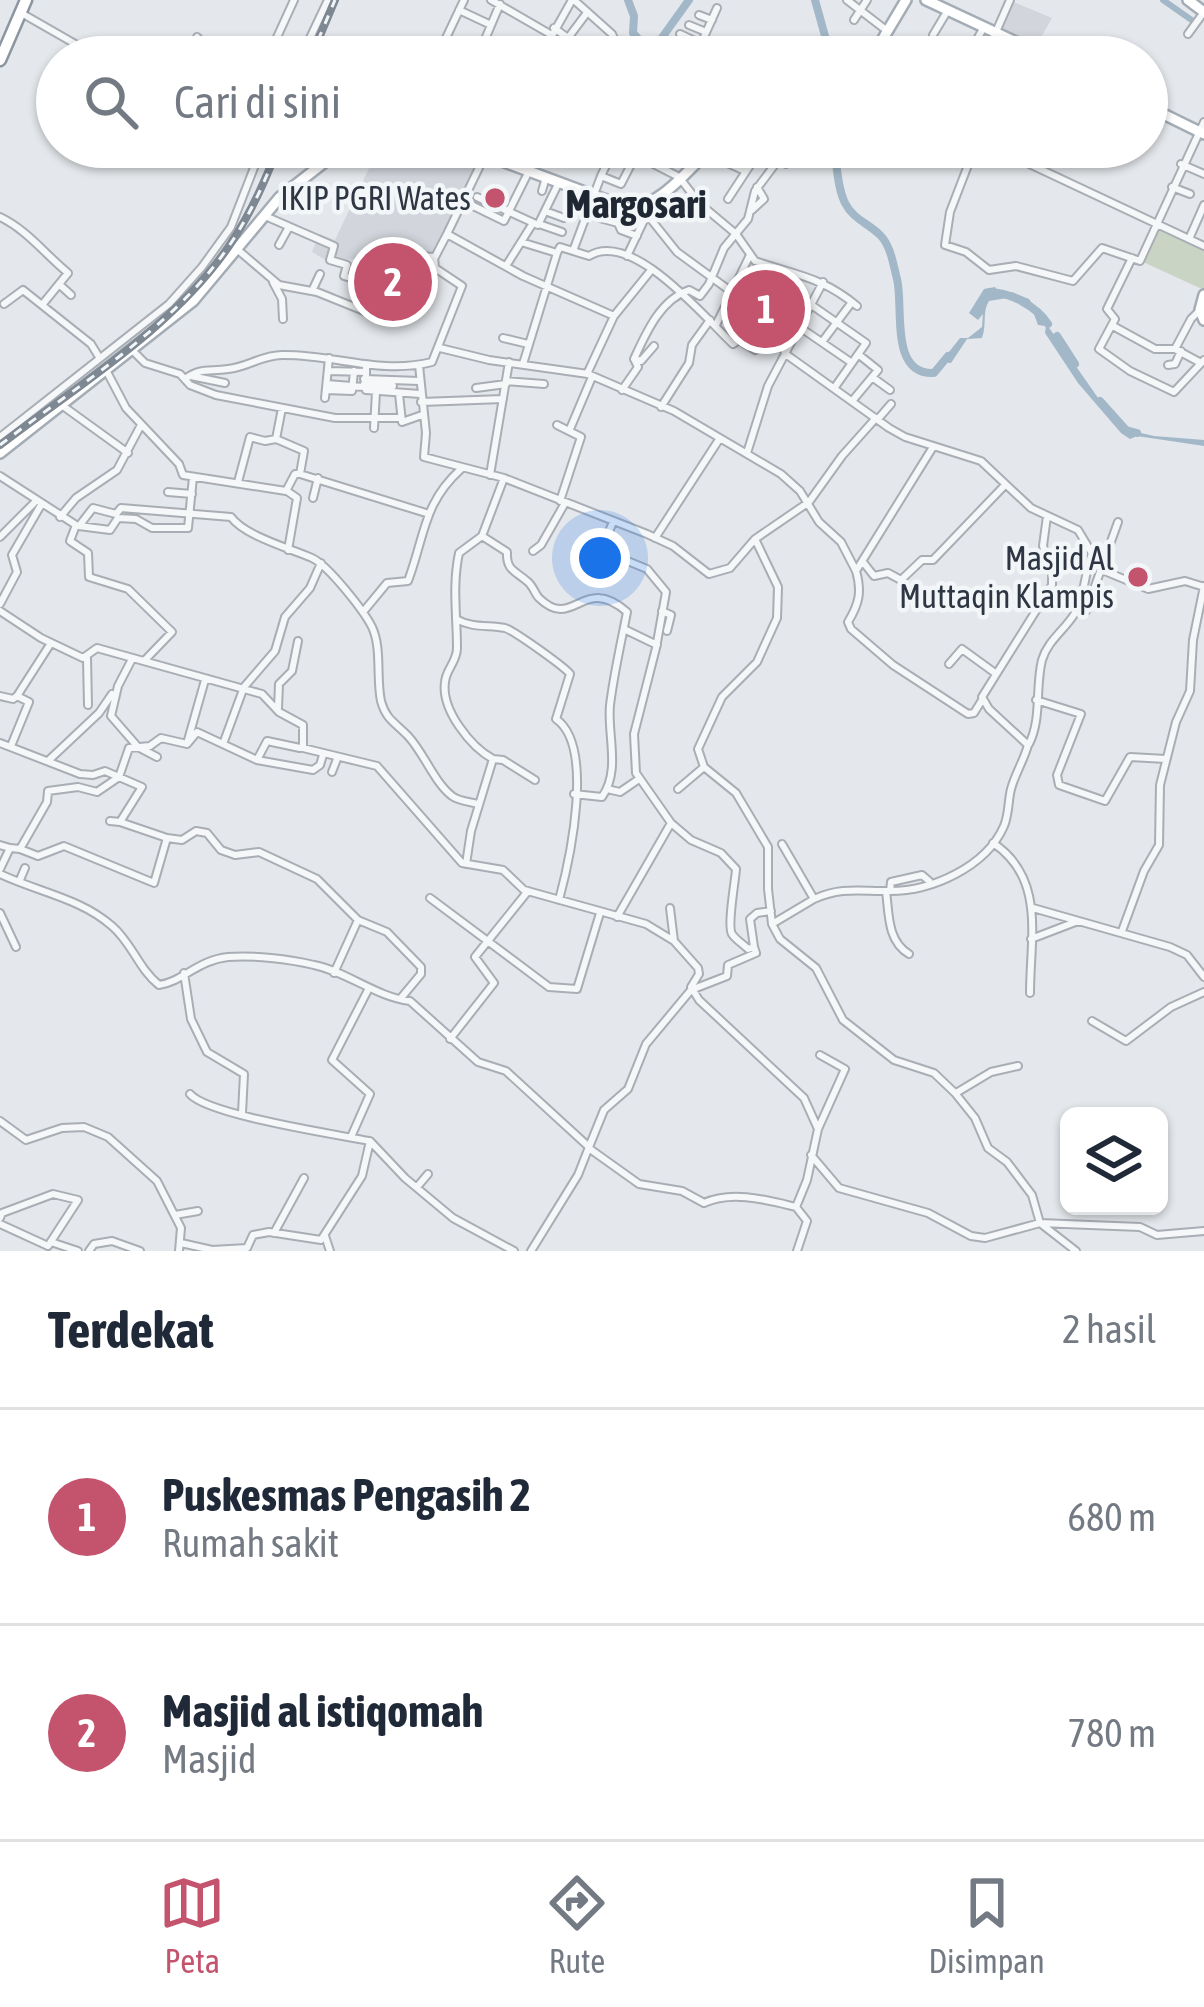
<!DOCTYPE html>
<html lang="id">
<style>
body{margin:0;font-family:"Asap Condensed",sans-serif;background:#f2f2f3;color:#1f2937}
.controls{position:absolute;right:36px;bottom:36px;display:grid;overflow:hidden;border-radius:18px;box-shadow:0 3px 9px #0004}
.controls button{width:108px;height:108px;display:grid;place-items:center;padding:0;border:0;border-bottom:3px solid #e0e1e3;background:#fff;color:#1f2937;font:60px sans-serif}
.you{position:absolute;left:600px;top:558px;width:42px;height:42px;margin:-30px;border:9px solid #fff;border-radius:50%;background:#1a73e8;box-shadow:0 0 0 18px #1a73e833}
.badge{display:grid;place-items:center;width:78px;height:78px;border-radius:50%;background:#c4546e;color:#fff;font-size:39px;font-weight:700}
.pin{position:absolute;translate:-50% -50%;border:6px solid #fff;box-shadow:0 3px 12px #0006}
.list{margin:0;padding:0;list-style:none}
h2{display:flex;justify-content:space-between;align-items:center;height:156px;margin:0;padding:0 48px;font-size:51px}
h2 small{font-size:39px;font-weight:400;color:#747a83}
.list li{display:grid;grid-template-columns:78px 1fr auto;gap:36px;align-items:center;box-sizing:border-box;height:216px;padding:0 48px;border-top:3px solid #e0e1e3}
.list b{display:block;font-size:45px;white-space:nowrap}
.list p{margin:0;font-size:39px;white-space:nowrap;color:#747a83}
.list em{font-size:39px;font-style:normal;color:#747a83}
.icon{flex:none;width:66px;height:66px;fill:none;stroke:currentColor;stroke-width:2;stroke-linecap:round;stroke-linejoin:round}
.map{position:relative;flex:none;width:1204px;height:1251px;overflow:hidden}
.search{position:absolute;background:#fff;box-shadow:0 3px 9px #0004;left:36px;right:36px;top:36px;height:132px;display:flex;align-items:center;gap:30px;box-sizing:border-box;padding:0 42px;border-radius:66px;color:#747a83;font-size:45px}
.sheet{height:588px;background:#fff}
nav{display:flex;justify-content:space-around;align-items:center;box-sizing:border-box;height:168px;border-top:3px solid #e0e1e3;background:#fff;font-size:33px;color:#747a83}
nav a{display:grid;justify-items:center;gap:6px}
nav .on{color:#c4546e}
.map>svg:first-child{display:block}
.built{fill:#d2d6dc}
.green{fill:#cad4c5}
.water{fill:#a2b7c7}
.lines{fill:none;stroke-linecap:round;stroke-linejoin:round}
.canal{stroke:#a2b7c7;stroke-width:6}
.river{stroke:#a2b7c7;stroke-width:8}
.minor-casing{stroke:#a9aeb5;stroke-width:10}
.major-casing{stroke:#a4acb5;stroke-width:14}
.highway-casing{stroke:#8c96a0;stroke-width:15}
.minor{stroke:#f6f7f9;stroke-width:6}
.major{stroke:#fff;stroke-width:9}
.highway{stroke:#fff;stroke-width:10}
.rail-casing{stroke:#7e8893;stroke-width:8}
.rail{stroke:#f3f6f8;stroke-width:3;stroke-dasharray:9;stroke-linecap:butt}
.poi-dot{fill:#c4546e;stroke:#f3f6f8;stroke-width:4.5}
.labels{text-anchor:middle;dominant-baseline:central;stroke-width:9;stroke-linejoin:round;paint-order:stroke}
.poi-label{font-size:33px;fill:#2d3642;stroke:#f3f6f8;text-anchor:end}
.quarter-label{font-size:39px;font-weight:bold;fill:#1f2733;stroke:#f3f6f8}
</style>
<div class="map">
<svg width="1204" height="1251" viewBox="0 0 1204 1251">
<rect width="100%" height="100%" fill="#e4e7eb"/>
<path class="built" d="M1011,1l41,17 -18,32 -37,-18z
M379,147l51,3 29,-3 24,9 -48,98 -108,7 -15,-9 7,-18 16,6z"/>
<path class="green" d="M1158,226l46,22v42l-63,-29z"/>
<path class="water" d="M995,287l3,5h14l17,7 90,129 35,8 50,4v6l-67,-10 -7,3 -9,-6 -43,-50 -33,-50 1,-7 -8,-1 -7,-19 -18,-9 -24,4c-7,10 -2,24 -7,37l-15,1 -16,24 -10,-1 19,-24h8l14,-11 1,-13 -5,6 -9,-7 15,-24z"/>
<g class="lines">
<path class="canal" d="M1163,0l30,21"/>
<path class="river" d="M628,0l6,16 -1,17 10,11 18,-5 28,-39
M815,0l10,36 1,21
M834,147c3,17 3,40 11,56 8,16 23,20 35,32 11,11 13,29 17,44 7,28 -8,96 37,94l14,-17
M990,292c21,1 46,14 58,32
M1057,336l18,28
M1100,401l26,29 11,3"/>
<defs>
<path id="minor" d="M491,0l59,34
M574,0l38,34 5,11
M847,0l39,30
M500,4l-17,40 25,13
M459,10l32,15
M23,14l75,43
M699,15l13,5
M854,20l13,-20
M689,25l17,7
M554,28l14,10 18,-24
M680,34l21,10
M1188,34l16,-22
M933,35l15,-25
M197,37l19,20
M976,41l8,-14
M442,45l27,12
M673,45l24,11
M662,54l6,3
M195,57h20
M268,57l26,-57
M301,57l27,-57
M437,57l27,-57
M540,57l32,-57
M609,57l8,-12 20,12
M695,57l22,-49
M709,57l10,-15 29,15
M754,57l7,-3 8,3
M985,57l25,-57
M1204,122l-47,102 47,22
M489,147l-42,87 76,42 91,40
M763,147l23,17
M975,147l-25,65 -5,33 21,7 23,18 27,-4 57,15 29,-33 38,13 17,-37 -164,-77
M708,150l4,6 33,15
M943,153l2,-6
M636,155l43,22 20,26 37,31 19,27c41,14 67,16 102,45
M646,159l8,-12
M1181,164l23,10
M601,176l9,-19 -4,-4 4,-6
M1172,187l18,7
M542,191l4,-14
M477,197l61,28 21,-43
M728,199l34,-52
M463,201l41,20 25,-50
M641,207l36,45 78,57 32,46 102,73 16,9 76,24 50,47 47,22 24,40 46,19 37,-8 19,6
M752,210l12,-11 -7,-12
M545,211l19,7
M585,214l33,9 3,7 16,6
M265,216l69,30 -4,14 17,5 -3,11 59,18
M0,217c27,13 44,36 68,56l-26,32
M539,224l23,8
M1189,239l15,-34
M521,242l36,11 3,-6 13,4 28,-75 20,8 19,-37
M279,245l10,-18
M238,250l41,35 38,7 72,29 30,-65 15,1
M573,251l16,5c43,-27 116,62 144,88l6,-4 16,10 17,-16
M627,256l19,-40
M435,257l12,-23
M1132,258l-25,51 8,10 -16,30 31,22 44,21 30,-32
M506,266l27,-43
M273,282l9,17 1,20
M60,285l11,10
M312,291l8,-17
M4,304l19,-14 68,54 8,13
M810,304l56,39 -31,44
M716,325l34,-70
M798,326l54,37
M1113,326l42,23h20l26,14
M503,338l25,6
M822,342l30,-40
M440,348l49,12 99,14 86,37 107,63 19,17 19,31 22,20 15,29 77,-124
M1175,349l16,-30 9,-9
M132,350l13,13 35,11 10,11 26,10 119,23h65
M634,359l7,2 13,-15
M523,364l34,-111
M419,365l7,68 -2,24 80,21 143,56 26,12 36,28 21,-6 25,-29 54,-37 33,-46 34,-38
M1168,365l7,-1 6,-13
M366,366v24l54,4
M106,370l20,38 53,56 4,11 103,16 9,-17h5l126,39
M329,371l37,1
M587,374l27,-58 38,-47
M191,376l34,7
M872,377l18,13
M185,379c16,-12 24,-7 43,-10 20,-2 34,-14 54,-14 52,-1 98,20 150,7l30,-76 -27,-18 -1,-11
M364,379l55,2
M506,381l38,3
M327,384l37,3
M364,384l29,2
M476,388l30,-4
M326,390l26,1 2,-20
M622,390l16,-23 -4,-8c12,-26 26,-59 55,-69l11,6 9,-12 15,-36 24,-29 7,-28 33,-44
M399,394l3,28 20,-7
M325,398l4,-40
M853,400l25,-30 -20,-16
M421,402l82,-3
M63,406l65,47
M661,407l28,-44 3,-18 18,-25
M878,419l13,-15
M557,425l24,12 -21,64
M374,428l2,-36
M570,429l22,-52
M0,437l169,-133 33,-37 29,-40 31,-80
M276,439l28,12 -4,23
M747,453l21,-67 55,-104
M490,475l19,-113
M0,476l76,49 3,1 14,-18 23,6 5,-6 110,9c14,19 58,31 81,41 16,7 52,53 60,69 10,21 4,51 9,74 5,19 15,22 27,35 16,17 26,46 44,60 6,5 19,6 26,8
M238,482l12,-45 15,4 11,-2 6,-31
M287,491l10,7 -9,52
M168,492l24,2
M313,498l5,-20
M60,517l16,-19 41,-28 24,-45
M613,522l-12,28 46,19 19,23 -10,56 -22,86 2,39 35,50 20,17 30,13 15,16c-1,14 -9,57 -4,65 4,6 11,10 16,15l6,-2 -4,-28 7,-6 14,-2
M76,525l-6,16 18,12 1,24 39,12 44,43 -27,28
M79,526l31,4 8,-12 18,1 16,9h36l5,-51
M482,536l25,16c-1,19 9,19 21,30 5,4 7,12 11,16 35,34 43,-25 88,14 -6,31 -13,61 -17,93 -3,30 11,65 -8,92l-28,-3
M0,537l36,-36
M655,538l65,-100
M755,539l23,48 -1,31 -20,44 -35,35 -24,52 6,18 32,26 32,54v42l4,35 8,15 36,29 27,52 51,40 40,13 21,20 20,25 13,30 19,14 25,33 8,28 36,28
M533,551l8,-6 24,-42
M863,562l11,14 14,-3 13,7 21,-20h11l72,-75
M856,571c6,21 3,33 -8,51l3,7 42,36 75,49 6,-1 8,-13
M0,604l17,-32 -5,-17 29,-50
M0,611l41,27 42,20 14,-10 165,46 17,18 24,13v23l74,18 85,97 41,7 21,20 122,34 28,17 24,27 1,6 -8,13 8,13 105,98 14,31 -11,51 -11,27 11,14 -10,30
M662,611l9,4 -4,16
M1086,611l32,-89
M363,612l24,-29 21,-2c17,-45 15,-78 53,-112
M456,619c16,9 31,6 49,9 8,2 60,39 65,46l-14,45c39,27 14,140 3,181
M624,629l33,16
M87,658l1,47
M132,659l-14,27 -7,30 27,31 19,10
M949,664l13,-15 33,24
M0,696l13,3 4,-3 12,6 -18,44
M17,696l34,-53
M1036,700l45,14 -24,61 2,10 46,16 25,-44 36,2
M278,708l1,-24 13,-13 6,-30
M188,740l17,-60
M0,743l80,31 13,1 12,-4 14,6 10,-29 21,-2 11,-8 26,6 10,-12 60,28 56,10 7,-5 3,-10
M223,744l21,-57 31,-36 10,-34 25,-29 11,-25
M1029,744c13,-26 6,-56 13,-84 6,-20 23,-30 33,-47 10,-17 9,-38 16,-56
M493,759l10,1 32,20
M49,760l50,-47 13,-19
M257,760l10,-19 33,7
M332,772l5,-13
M607,789l13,3 19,-13
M678,789l26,-22
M167,838l15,2 14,-9 11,2 14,17 14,5 24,-3 58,27 41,41 29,12 34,35v7l-20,24
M993,843c53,35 37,96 37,150
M782,844l32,55c27,-12 44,-8 73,-8 44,1 99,-24 117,-65 5,-12 4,-25 7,-37 4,-15 13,-29 17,-44l-39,-36 -7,-12 70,-112v-14l-9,-25 4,-30
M0,845l10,3 -10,21
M10,848l10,1 27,-47 1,-11 30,-4 19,5 22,-15 23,10 -22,35 -10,-1
M20,849l18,7 26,-10 90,37 13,-45 -47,-16
M466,864l5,-33 22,-72c-22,-12 -52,-49 -48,-77 1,-13 12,-20 12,-34 0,-33 -5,-62 2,-95l23,-17 22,-58
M0,874c38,18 80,24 112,52 20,17 26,42 47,59 23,-3 39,-25 69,-28 25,-2 61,2 86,8 34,7 62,32 96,36l68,61 28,9 83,76 -11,28 -47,76
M19,882l6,-14
M886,891c3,22 1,50 23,63
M890,891l1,-9 31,-7 7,6
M430,898l119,89 28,2 23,-76
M670,908l4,33
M1033,908l137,39 17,8 17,22
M0,913l16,34
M617,917l54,-94
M772,924l42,-25
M1122,931l22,-60 15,-26 1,-60 16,-63 14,-31 3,-51 11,-54
M1031,939l47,-18
M184,973l7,46 16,33 37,22 -2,39
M334,973l24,-53
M1092,1021l34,20 45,-34 33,-15
M450,1039l44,-56 -19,-26 53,-66
M956,1093l35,-21 27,-6
M190,1094c18,21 145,40 179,47
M0,1121l26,19 36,-12 22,-1 24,10 49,44 24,47 -2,23
M818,1129l27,-60 -25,-14
M351,1137l19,-43 -38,-34 37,-72
M589,1147l15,-37 24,-21 18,-45 45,-54 36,-14 1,-11 28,-12 -2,-6
M590,1149l49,35 43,7 22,12c28,-13 63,-3 92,4
M811,1155l28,33 89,25 43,23 14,2 55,-15 100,4 17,8 47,-4
M417,1187l11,-13
M175,1215l23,-4
M0,1218l2,-5 51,-19 25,6 -30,46 -48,-22
M274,1233l30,-55
M325,1236l5,15
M51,1242l27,9
M181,1243l31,7 35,-2 6,-13 16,-3 52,8 41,-64 8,-35 35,37 48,40 61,33
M89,1251l5,-7 18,-3 28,10"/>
<path id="major" d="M926,0l122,57
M1188,0l16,12
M872,57l34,-57
M1147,106l57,28
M464,147l164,61c32,-1 62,-40 84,-61
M1204,295l-4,15 4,10
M0,453l193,-152 87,-104 64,-50"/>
<path id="highway" d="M0,60l26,-60"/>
</defs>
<use href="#minor" class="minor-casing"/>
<use href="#major" class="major-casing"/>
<use href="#highway" class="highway-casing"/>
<use href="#minor" class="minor"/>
<use href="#major" class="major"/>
<use href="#highway" class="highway"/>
<defs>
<path id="rail" d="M311,57l24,-57
M0,445c78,-60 173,-117 229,-199 21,-31 36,-64 49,-99"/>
</defs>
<use href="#rail" class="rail-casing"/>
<use href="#rail" class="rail"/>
</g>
<g class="poi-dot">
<circle cx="495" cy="198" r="12"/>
<circle cx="1138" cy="577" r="12"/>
</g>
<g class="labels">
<g class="poi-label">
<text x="471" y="198">IKIP PGRI Wates</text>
<text x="1114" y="558">Masjid Al<tspan x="1114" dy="38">Muttaqin Klampis</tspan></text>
</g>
<g class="quarter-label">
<text x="636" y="204">Margosari</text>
</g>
</g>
</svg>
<div class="controls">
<button><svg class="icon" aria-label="layers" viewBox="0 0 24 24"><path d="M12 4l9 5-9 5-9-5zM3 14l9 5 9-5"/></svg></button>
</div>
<div class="you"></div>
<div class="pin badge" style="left:766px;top:309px">1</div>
<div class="pin badge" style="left:393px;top:282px">2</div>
<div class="search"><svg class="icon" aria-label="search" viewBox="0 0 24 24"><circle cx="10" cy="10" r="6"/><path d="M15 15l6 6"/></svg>Cari di sini</div>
</div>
<section class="sheet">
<h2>Terdekat<small>2 hasil</small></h2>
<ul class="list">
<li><span class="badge">1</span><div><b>Puskesmas Pengasih 2</b><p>Rumah sakit</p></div><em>680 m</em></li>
<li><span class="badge">2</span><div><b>Masjid al istiqomah</b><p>Masjid</p></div><em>780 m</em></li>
</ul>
</section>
<nav>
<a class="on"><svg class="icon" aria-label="map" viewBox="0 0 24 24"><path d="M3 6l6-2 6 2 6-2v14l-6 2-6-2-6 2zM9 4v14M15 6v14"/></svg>Peta</a>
<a><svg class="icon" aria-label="directions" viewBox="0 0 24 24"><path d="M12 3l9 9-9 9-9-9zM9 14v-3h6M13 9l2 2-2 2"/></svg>Rute</a>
<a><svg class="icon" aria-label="saved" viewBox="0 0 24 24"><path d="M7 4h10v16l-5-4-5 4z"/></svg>Disimpan</a>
</nav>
